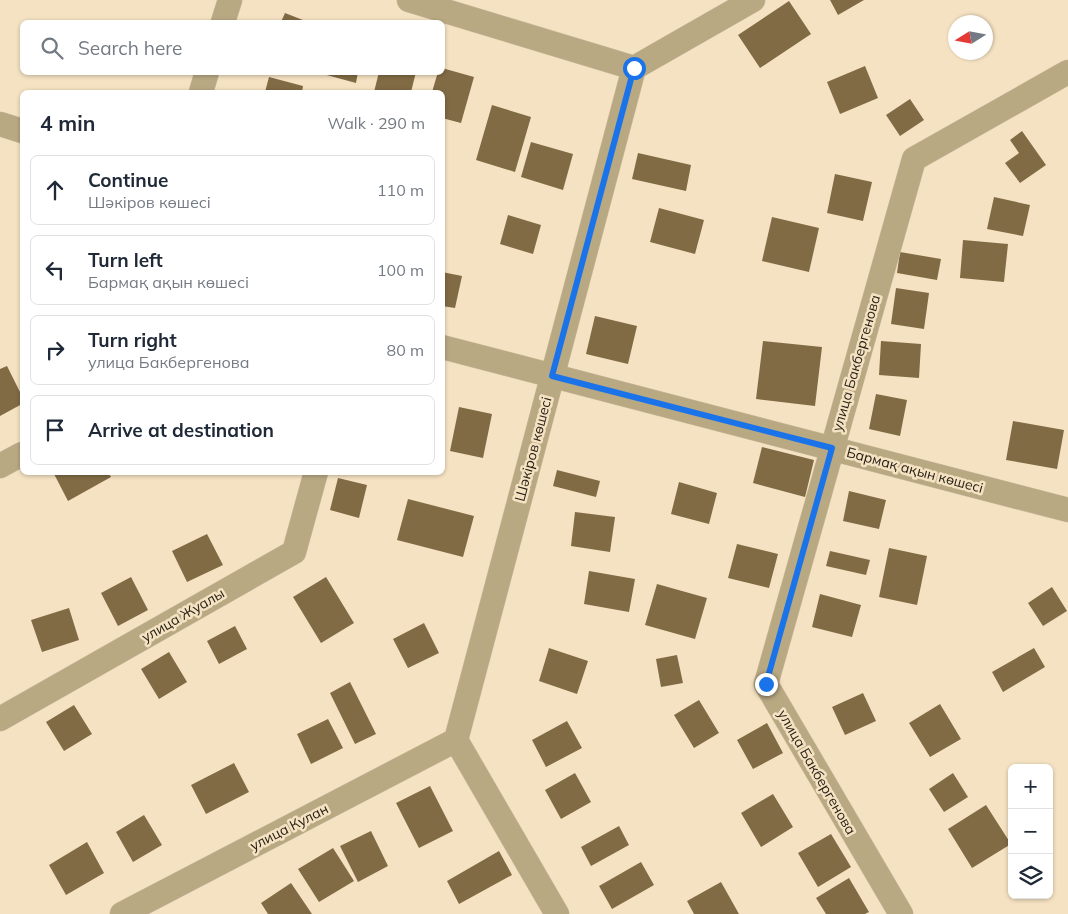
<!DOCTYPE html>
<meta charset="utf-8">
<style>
body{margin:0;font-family:Mulish,sans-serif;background:#f2f2f3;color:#1f2937}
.controls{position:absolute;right:15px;bottom:15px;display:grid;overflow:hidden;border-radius:8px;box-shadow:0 1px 4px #0004}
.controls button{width:45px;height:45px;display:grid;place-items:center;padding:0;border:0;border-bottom:1px solid #e0e1e3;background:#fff;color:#1f2937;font:25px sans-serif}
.compass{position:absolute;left:948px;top:15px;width:45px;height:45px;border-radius:50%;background:#fff;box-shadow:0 1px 4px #0004;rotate:259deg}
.stop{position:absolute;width:15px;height:15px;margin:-11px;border:4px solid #1a73e8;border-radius:50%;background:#fff}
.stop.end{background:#1a73e8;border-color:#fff;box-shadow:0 1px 5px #0008}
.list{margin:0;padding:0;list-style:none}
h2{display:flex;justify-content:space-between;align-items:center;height:65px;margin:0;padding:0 20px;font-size:21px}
h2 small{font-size:16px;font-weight:400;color:#747a83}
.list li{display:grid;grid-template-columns:32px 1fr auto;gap:15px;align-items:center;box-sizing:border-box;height:70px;margin:0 10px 10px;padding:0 10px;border:1px solid #e0e1e3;border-radius:8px}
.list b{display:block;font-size:19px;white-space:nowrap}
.list p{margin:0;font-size:16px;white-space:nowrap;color:#747a83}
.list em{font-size:16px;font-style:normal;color:#747a83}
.icon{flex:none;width:28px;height:28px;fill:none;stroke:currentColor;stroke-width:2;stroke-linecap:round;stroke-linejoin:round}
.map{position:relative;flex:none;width:1068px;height:914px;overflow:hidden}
.search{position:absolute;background:#fff;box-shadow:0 1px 4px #0004;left:20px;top:20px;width:425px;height:55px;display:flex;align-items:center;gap:12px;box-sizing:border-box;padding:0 18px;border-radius:8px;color:#747a83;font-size:19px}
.panel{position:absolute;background:#fff;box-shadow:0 1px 4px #0004;left:20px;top:90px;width:425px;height:385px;border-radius:8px}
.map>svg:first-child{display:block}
.building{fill:#806b44}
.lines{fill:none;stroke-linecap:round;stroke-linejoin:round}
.minor-casing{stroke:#d0bfa3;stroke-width:25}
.minor{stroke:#b9a983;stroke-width:24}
.route{stroke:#1a73e8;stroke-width:6}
.labels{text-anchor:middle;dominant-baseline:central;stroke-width:5;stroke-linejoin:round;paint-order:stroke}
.street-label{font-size:14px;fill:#262014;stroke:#f5e2c2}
</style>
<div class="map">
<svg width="1068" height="914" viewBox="0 0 1068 914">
<rect width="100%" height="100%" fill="#f5e2c2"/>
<path class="building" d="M830,0h34l-26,15z
M789,1l22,33 -51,34 -22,-33z
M285,13l23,9h-27z
M865,66l13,32 -38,16 -13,-32z
M442,68l32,9 -13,46 -19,-5v-26h-10l6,-20h4z
M323,72h35l-2,11 -33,-9z
M379,72h37l-5,20h-37z
M269,77l34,9 -1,6h-37z
M910,99l14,21 -24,16 -14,-21z
M492,105l39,12 -16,55 -39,-12z
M1022,131l24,34 -26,18 -15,-20 14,-10 -9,-13z
M531,142l42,12 -10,36 -42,-13z
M638,153l53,12 -5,26 -54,-12z
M835,174l37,8 -9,39 -36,-8z
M994,197l36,8 -7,31 -36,-7z
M659,208l45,12 -9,34 -45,-12z
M508,215l33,10 -8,29 -33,-10z
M772,217l47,11 -10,44 -47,-11z
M963,240l45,4 -4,38 -44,-4z
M900,252l41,7 -4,21 -40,-7z
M442,272l20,4 -7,32 -13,-2z
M896,288l33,5 -5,36 -33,-5z
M595,316l42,10 -9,38 -42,-10z
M763,341l59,6 -7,59 -59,-7z
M881,341l40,3 -2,34 -40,-3z
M7,366l15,30v8l-22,12v-47z
M876,394l31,6 -7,36 -31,-7z
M459,407l33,7 -9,44 -33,-7z
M1013,421l51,9 -7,39 -51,-9z
M762,447l52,13 -9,37 -52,-14z
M557,470l43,11 -4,16 -43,-11z
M53,472h55l3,5 -43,24z
M338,478l29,7 -8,33 -29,-8z
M679,482l38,11 -8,31 -38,-10z
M849,491l37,9 -7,29 -36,-8z
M408,499l66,17 -11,41 -66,-17z
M575,512l40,5 -5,35 -39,-6z
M207,534l16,31 -36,17 -15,-31z
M737,544l41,10 -9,34 -41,-10z
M889,548l38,8 -10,49 -38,-8z
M830,551l40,9 -4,15 -40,-9z
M589,571l46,8 -6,33 -45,-8z
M131,577l17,33 -30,16 -17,-33z
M326,577l28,46 -33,20 -28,-46z
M657,584l50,14 -12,41 -50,-14z
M1052,587l15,24 -24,15 -15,-23z
M820,594l41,11 -9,32 -40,-10z
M69,608l10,32 -37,12 -11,-32z
M424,623l15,30 -31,15 -15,-29z
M235,626l12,23 -28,15 -12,-23z
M549,648l39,13 -11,33 -38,-13z
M1034,648l11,19 -42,25 -11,-20z
M169,652l18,30 -28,17 -18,-30z
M677,655l6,28 -22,4 -5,-28z
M350,682l26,52 -21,10 -25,-51z
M863,693l13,28 -31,14 -13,-28z
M699,700l20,33 -25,15 -20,-33z
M940,704l21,35 -31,18 -21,-34z
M74,705l18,29 -28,17 -18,-29z
M328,719l15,29 -32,16 -14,-30z
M567,721l15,27 -36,19 -14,-27z
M767,723l16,30 -30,16 -16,-29z
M234,763l15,29 -43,22 -15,-29z
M575,773l16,29 -30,17 -16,-29z
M953,773l15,24 -24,15 -15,-23z
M430,786l23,45 -34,17 -23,-45z
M773,794l20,33 -32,20 -20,-34z
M986,805l25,39 -39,24 -24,-39z
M144,815l18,30 -29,17 -17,-30z
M619,826l10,19 -38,21 -10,-19z
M371,831l17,35 -30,16 -18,-36z
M831,834l20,33 -33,20 -20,-34z
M87,842l17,31 -38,22 -17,-30z
M333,848l21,33 -35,21 -21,-33z
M499,851l13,24 -53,29 -12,-23z
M641,862l13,23 -42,24 -13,-23z
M849,878l20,34 -4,2h-39l-10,-16z
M721,882l18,32h-45l-7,-13z
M291,883l21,31h-44l-7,-11z"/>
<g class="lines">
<defs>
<path id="minor" d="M409,0l225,68
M223,22l7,-22
M201,92l6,-20
M0,124l22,7
M442,347l626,163
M0,466l22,-12
M0,719l294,-167 22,-80
M122,914l334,-174
M557,914l-101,-174 178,-672 119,-68
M901,914l-135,-230 148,-525 154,-87"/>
</defs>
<use href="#minor" class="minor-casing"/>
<use href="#minor" class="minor"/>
</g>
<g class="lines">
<path class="route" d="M634,68l-82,308 280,72 -66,236"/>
</g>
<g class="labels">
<g class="street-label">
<text transform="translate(856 363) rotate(-74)">улица Бакбергенова</text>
<text transform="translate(533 449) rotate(-75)">Шәкіров көшесі</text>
<text transform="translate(915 470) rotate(15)">Бармақ ақын көшесі</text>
<text transform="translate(183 615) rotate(-30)">улица Жуалы</text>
<text transform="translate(817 772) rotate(60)">улица Бакбергенова</text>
<text transform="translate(289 827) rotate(-27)">улица Кулан</text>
</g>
</g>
</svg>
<div class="controls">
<button>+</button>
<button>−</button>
<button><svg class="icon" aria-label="layers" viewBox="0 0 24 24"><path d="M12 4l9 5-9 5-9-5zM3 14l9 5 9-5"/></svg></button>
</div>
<svg class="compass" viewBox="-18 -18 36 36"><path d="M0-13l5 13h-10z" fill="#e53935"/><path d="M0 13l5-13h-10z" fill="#747a83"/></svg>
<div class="stop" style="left:634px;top:68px"></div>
<div class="stop end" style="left:766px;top:684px"></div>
<div class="search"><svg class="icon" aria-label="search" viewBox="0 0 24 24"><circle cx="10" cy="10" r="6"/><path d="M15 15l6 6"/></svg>Search here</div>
<section class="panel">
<h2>4 min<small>Walk · 290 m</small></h2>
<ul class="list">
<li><svg class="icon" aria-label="ahead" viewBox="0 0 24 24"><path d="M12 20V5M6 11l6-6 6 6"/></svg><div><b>Continue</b><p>Шәкіров көшесі</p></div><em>110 m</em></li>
<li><svg class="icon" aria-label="left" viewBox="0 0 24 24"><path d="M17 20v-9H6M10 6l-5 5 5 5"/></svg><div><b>Turn left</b><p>Бармақ ақын көшесі</p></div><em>100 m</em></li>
<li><svg class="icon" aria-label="right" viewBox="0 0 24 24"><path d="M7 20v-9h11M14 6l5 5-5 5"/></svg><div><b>Turn right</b><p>улица Бакбергенова</p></div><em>80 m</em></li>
<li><svg class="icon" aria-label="arrive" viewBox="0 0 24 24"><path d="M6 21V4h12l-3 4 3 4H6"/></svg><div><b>Arrive at destination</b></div></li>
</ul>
</section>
</div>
